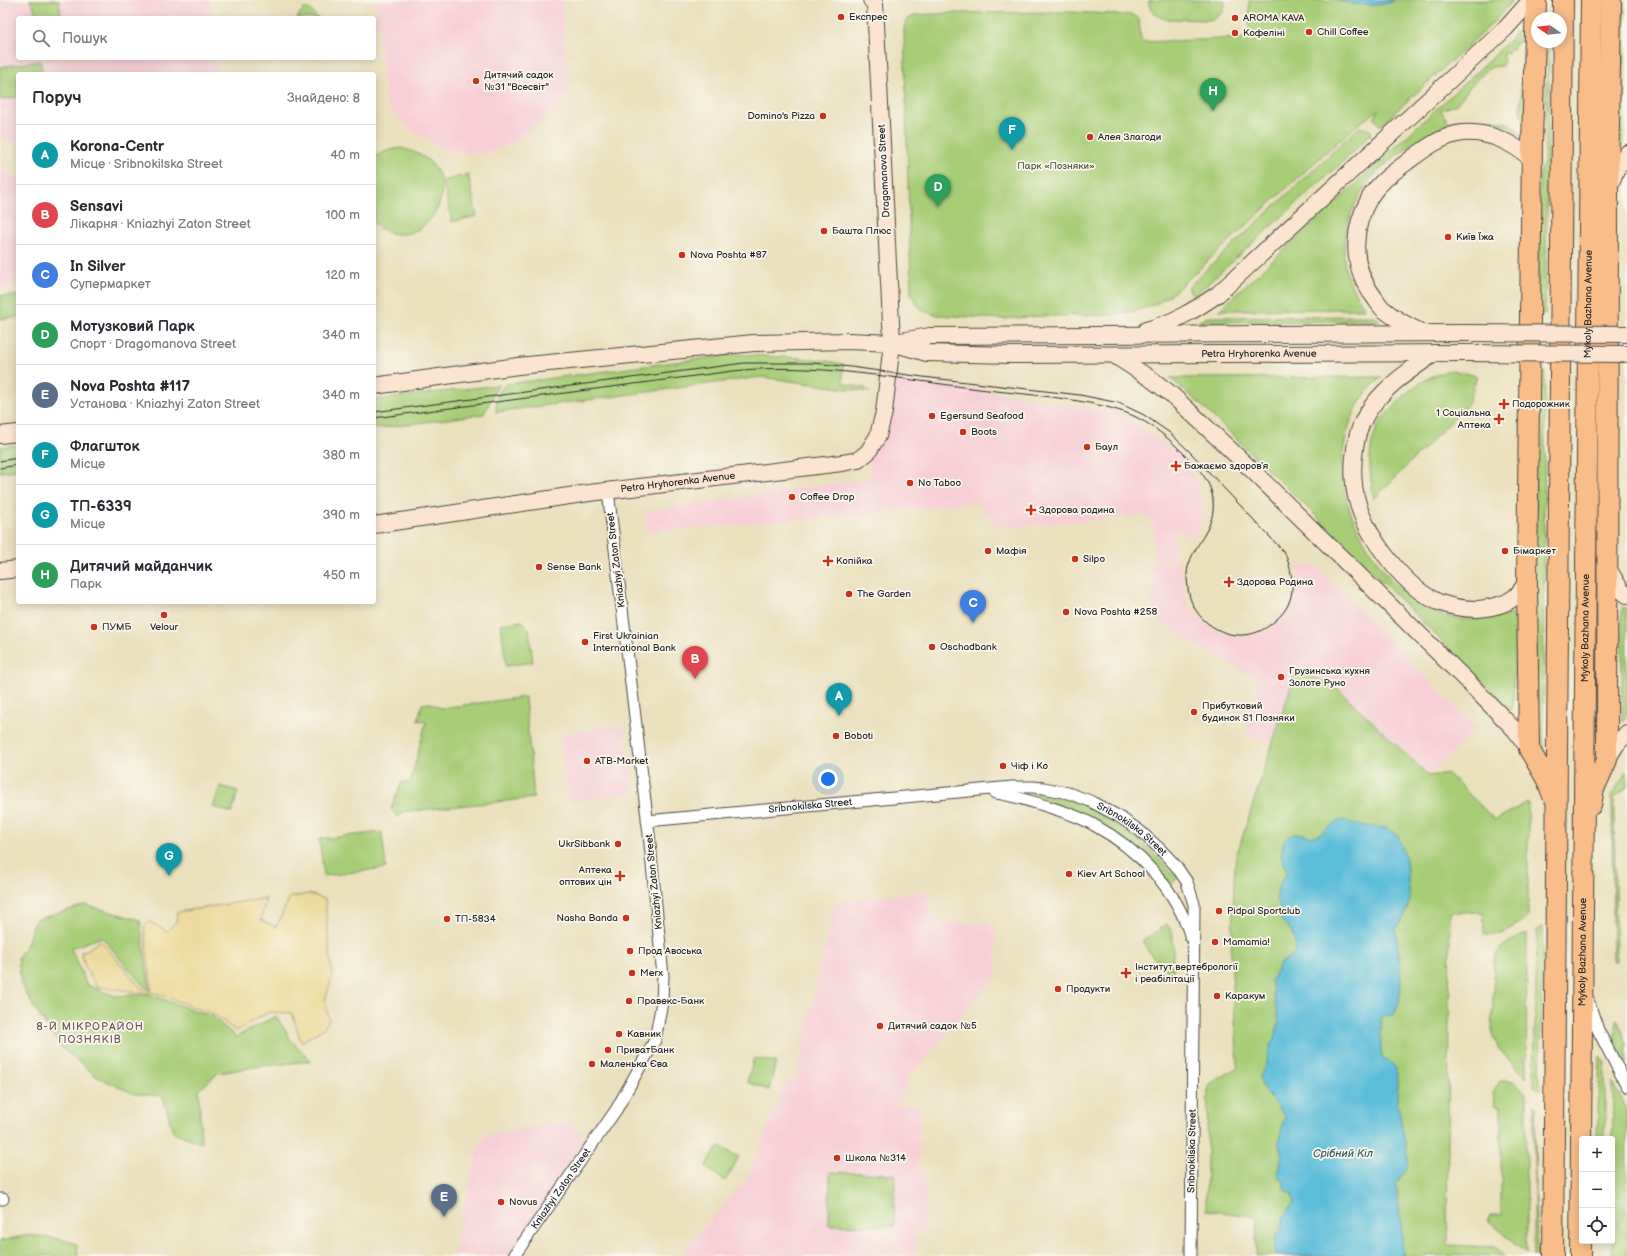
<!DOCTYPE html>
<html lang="uk">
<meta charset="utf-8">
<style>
body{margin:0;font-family:"Balsamiq Sans",sans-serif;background:#f2f2f3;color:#2b2b33}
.controls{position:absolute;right:12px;bottom:12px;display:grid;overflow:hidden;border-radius:4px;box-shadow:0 2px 10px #0003}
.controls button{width:36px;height:36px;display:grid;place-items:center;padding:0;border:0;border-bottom:1px solid #e1e1e2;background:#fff;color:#2b2b33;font:20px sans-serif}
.compass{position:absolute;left:1531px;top:12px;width:36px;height:36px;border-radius:50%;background:#fff;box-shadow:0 2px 10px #0003;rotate:284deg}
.you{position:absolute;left:828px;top:779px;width:14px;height:14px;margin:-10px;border:3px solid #fff;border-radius:50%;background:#1a73e8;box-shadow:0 0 0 6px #1a73e833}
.badge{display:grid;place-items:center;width:26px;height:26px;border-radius:50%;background:#ea580c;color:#fff;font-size:13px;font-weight:700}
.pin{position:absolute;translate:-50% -33px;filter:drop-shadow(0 1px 2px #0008)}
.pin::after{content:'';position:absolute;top:21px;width:14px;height:12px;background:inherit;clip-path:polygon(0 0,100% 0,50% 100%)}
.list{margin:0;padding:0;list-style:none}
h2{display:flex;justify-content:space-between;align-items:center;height:52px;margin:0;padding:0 16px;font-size:17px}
h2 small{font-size:13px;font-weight:400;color:#7c7c81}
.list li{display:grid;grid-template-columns:26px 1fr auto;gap:12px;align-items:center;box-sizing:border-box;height:60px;padding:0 16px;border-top:1px solid #e1e1e2}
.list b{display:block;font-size:15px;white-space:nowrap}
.list p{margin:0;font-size:13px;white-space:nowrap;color:#7c7c81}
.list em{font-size:13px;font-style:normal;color:#7c7c81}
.icon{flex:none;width:22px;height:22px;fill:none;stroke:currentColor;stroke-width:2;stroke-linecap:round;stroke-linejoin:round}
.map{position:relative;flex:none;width:1627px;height:1256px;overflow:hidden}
.search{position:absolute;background:#fff;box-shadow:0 2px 10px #0003;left:16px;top:16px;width:360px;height:44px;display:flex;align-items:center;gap:10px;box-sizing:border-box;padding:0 14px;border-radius:4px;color:#7c7c81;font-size:15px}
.panel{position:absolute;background:#fff;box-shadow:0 2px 10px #0003;left:16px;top:72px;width:360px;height:532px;border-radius:4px}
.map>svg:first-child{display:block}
.built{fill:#f6cfd6}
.green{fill:#a7cd77;stroke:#697c51}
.sand{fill:#eeda9e;stroke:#8c8264}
.water{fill:#5bbdd9;stroke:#437482}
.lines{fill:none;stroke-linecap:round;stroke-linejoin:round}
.street-casing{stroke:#484641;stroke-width:13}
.secondary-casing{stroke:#484641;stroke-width:18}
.highway-casing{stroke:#484641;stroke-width:22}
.street{stroke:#fff;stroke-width:11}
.secondary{stroke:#fce5d0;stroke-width:16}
.highway{stroke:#f8bd89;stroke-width:20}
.tram{stroke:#2b2b2b;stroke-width:1}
.secondary-bridge-casing{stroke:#484641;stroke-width:18;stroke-linecap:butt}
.secondary-bridge{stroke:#fce5d0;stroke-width:16}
.poi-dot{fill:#c8321e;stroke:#fbf7ec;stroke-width:1.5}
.labels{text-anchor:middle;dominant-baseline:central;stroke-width:3.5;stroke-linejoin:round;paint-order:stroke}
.poi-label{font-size:10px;fill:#2b2b2b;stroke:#fbf7ec;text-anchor:start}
.park-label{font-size:10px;fill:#505c42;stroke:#fbf7ec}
.street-label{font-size:10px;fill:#2b2b2b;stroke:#fbf7ec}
.neighbourhood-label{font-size:11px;letter-spacing:1px;fill:#6e575f;stroke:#fbf7ec}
.water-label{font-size:11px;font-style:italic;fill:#3c5e68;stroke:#fbf7ec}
</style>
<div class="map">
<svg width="1627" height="1256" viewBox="0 0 1627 1256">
<rect width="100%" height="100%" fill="#fbf7ec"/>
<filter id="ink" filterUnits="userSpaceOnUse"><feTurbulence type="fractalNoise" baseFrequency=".025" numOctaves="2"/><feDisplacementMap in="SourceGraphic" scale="8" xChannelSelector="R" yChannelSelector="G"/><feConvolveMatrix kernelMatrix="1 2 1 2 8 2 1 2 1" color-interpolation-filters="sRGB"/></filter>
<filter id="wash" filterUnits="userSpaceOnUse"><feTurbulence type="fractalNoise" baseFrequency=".012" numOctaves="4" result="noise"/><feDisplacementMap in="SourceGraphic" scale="16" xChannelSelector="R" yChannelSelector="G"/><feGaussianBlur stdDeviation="0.9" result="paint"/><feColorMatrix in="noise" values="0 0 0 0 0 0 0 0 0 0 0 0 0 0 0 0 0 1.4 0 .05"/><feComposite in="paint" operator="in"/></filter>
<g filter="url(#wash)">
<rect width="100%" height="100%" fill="#eae0bd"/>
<path class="built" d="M0,0h210l2,18h-194v40h199l1,16h-200v73l-18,-12z
M374,0h188l6,90 -9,19 -49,36 -26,8h-29l-22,-10 -22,-13 -24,-24z
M0,167l18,13v98l-4,5 -14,7z
M893,380l120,15 107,19 60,39 11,15 7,18 6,28 -10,24 -20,-8v30l-19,1 -2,-40 -9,-6 -145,13 -22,-26 -99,11 -230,19 -2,-21 225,-33 -2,-21z
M1152,563h28l3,20 6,25 27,23 27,8 29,-12 21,-24 4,-24v-12l18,-2 161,163 -47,48 -95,-91 -38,-15 -25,73 -25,-8 13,-54 -66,-38 -41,-27z
M624,725l9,68 -64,9 -9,-68z
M931,891l-1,20 10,11 56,3v51l-87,101 -11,29 22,-1 -2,67h7v59l-9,-1v26h-232l4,-11 58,-64 40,-100 9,1 40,-180z
M568,1122l21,20 -77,114h-60l28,-113 7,-8z"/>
<path class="green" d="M29,0h30l2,18h-26c1,-8 -1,-12 -6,-18z
M1149,0h75c4,9 -3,15 -11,20l-48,-1c-9,-3 -17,-8 -16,-19z
M1249,0h264l-19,22 -114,104 -6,-8 4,-6v-2l-22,16 -32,28 -151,139 -17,11 -20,7 -26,4 -66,1 -41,3 -65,-4c-16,-2 -21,-8 -27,-22l-7,-264 3,-10 9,-4 32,-2 123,-1 61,3 5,2 2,2 2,23 108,-4z
M1620,0l4,4 -2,142 -5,3z
M303,9h6l9,9h-21z
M1529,18l-1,18 -14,9 -1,4h-4l-1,4h-5l1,8 -2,5 -10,1 -5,3 -18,18 -13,17 -15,5 7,12 13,-2c-6,5 -13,5 -20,7 -7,3 -15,8 -21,12 -12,8 -36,26 -46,36 -24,28 -39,72 -24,108 4,9 10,18 15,26l-146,1 281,-260z
M1547,42h3l-5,272h-8l3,-144 4,-6z
M1529,57l-4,64 -4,-5 -1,-6 2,-45z
M40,61l2,9 -3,4h-21v23l-18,3v-33z
M1474,120c17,-1 38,-1 48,15z
M1359,127l11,3 2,3 -23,23 -156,141 -5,-10z
M400,148c82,16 27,118 -26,76v-67l12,-6z
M468,174l9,42 -25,6 -9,-41z
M17,295l1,22 -18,2v-23z
M1376,316l4,5 -182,1 9,-5z
M736,354l78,5 29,5v19l22,5 5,4 -109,-15 -265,35c0,-10 1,-22 11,-28z
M1452,370l25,6 -9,28 -94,95c-5,-25 -8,-55 7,-78 6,-9 15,-17 23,-25 14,-13 28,-22 48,-26z
M1536,371h9l-2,383 -8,-18z
M1382,377c-6,5 -12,11 -17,17 -16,22 -24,54 -23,81 3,47 46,117 90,136 26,12 54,10 80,2l3,8 -2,86 -2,3 -198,-197 -113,-109 -30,-26z
M498,385l-14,29 -110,15v-29z
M18,445v25l-18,2v-25z
M1622,607l5,2v107l-5,5z
M522,621l7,7 4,34 -27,4 -5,-42z
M1296,670l38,15 95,91 19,-3 47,47 33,-18v116c-10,6 -33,22 -44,16l-1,-22h-33l-3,333 49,2 9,9h-249l1,-39 -51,-7 2,-125 30,-18 -7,-110 4,-97z
M525,697l9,101 -132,14 -4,6 -7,-10 11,-26 8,1 16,-61 -8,-2 4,-16 9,-1 10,5z
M1627,771v16l-13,11 2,164h-3l-1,-166 3,-6z
M220,786l18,5 -6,22 -19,-6z
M1032,791l50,11 61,41 35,35 -7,6 -6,-7 -88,-65 -46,-18z
M382,832l4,36 -62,8 -5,-37z
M85,905l55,15 10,70 -12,-10 -36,-43 -31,11 16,37 28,11 33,-2 65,23 23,20 40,-21 15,24 21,21 -57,6 -37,6 -19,17 2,53 -28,-11 -10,-36 -28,-2 -38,-17 -36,-30 -28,-41 -12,-22 -3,-27 9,-13 8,-24z
M1167,924l6,10v42l-23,-22 -8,-13z
M1543,927l-3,164 -6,-5 3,-156z
M1527,933l-1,145 -27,-29 -7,-15 2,-73c4,-17 19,-20 33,-28z
M1617,1018l10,25v21l-13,-24z
M1600,1056l5,7v76h-8z
M754,1058l22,4 -7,28 -22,-8z
M1506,1080l7,1 13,13v159l-38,-33 2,-5h11v-108l-6,-2 -2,-12 7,-12z
M1613,1082l14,27v147h-15z
M1534,1104l2,4 -1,86 3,62h-4z
M719,1146l20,11 -14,24 -20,-14z
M830,1172l65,2 -1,52 -65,-1z
M28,1235l28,3 21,6 1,12h-78v-15z"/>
<path class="sand" d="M309,894l16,5 7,78 -7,24 4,19 -5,8 -23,14 -9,-29 -23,-1 -33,19 -21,-16 -56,-21 -61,-7 -12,-17 -5,-18 6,-2 12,-9 3,1 39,46 11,3 -8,-64 4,-6 19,10 9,-9 1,-10 89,-14 -5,22 15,7 14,-30z"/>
<path class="water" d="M1338,0h57c-16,9 -36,4 -54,2z
M1344,820l13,5 28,3 13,7 8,25 4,40 -6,17 -7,9 -1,4c2,24 11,66 -3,86l-9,-1 -3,4v33l1,5 13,10 3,13 -1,20 11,59v7l-12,18 6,49 1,23h-126l-3,-11 2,-10 4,-3 3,-13 11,-17 -2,-8 -8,-5v-8c-12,-8 -5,-11 -3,-21 2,-6 -3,-13 -2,-19 1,-8 4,-16 6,-24l-24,-32 -1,-9 4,-8 15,-45 -8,-42 9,-17 14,-10c2,-9 1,-20 -6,-27 -3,-4 -9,-7 -9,-13 0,-6 3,-9 -3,-14l2,-12 9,-16 -6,-17 2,-7v-5c5,-11 19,-11 29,-6 13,-4 21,-16 32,-17z"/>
</g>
<g filter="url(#ink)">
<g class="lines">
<defs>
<g id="street">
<path d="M995,793c18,2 34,8 51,13 16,5 33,10 48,19 44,24 83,64 97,113"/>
<path id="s1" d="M647,821l365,-34h21l11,1 24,5 22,8 28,15 22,15 20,18 16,17 11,16 7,22 -3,352"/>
<path d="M1588,1000l10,30 29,56"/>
<path d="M0,1199h3"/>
<path id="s2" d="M514,1256l102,-146 39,-70 7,-38 1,-26 -14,-142 -41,-343"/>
</g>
<g id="secondary">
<path d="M1610,185l7,-17 10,-15"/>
<path d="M1146,330c27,-7 49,-20 72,-36l288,-266 25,-28"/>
<path d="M1419,331c-13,-6 -25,-13 -36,-22 -4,-4 -6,-8 -9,-12 -23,-30 -23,-67 -4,-100 9,-15 23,-24 37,-35 16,-12 35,-27 56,-29 27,-2 49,10 69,26"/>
<path d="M895,342l35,-6 534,-3"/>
<path d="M1435,353c-26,18 -53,35 -69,62 -14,23 -16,64 -8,89 10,34 48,86 83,99 11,4 24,6 36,6 13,-1 29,-4 39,-13 4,-4 8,-10 11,-15"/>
<path d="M1114,355l37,24 20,15 83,78 215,211 46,47 14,19"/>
<path id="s3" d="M374,386l144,-20 236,-23 95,-2 43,2 35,10 84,2 453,-2"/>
<path d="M0,435l18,-2"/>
<path id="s4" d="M374,525l215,-32 253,-30 16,-3 10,-8 10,-16 6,-24 8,-69 -17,-339 -4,-4"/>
<path d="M1608,568l13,22 6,5"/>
<path d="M0,571l18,-2"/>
<path d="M1607,760l9,-15 11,-12"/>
</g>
<g id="highway">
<path d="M1536,0l-4,143 -5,438 2,168 18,31 6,16"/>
<path d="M1591,805l3,-16 13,-29 1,-570 3,-190"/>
<path d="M1553,1256l10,-1256"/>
<path id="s5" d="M1580,1256l11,-1256"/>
</g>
</defs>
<use href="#street" class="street-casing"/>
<use href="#secondary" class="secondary-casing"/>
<use href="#highway" class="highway-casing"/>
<use href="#street" class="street"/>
<use href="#secondary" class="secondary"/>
<use href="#highway" class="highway"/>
<path class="tram" d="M374,412l370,-49h69l38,4 72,10 157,18 39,8 25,12 26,18 20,19 95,101c9,24 13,48 -9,67 -12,11 -24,16 -40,15 -13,-1 -27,-9 -35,-18 -7,-8 -12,-18 -13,-29 -1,-8 -2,-17 1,-24 7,-23 27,-36 24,-64 -2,-22 -20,-37 -35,-52 -15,-15 -34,-29 -54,-36 -45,-15 -98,-17 -145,-23 -80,-10 -165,-27 -246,-18l-359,47
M0,461l18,-3
M0,468l18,-3"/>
<defs>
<path id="secondary-bridge" d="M1464,333l163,1
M1464,353l163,1"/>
</defs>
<use href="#secondary-bridge" class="secondary-bridge-casing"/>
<use href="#secondary-bridge" class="secondary-bridge"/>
</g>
</g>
<g class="poi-dot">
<circle cx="841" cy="17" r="4"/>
<circle cx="1235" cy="18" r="4"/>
<circle cx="1309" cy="32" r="4"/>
<circle cx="1235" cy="33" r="4"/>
<circle cx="476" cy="81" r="4"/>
<circle cx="823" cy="116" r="4"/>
<circle cx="1090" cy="137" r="4"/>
<circle cx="824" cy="231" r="4"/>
<circle cx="1448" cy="237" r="4"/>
<circle cx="682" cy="255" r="4"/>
<path d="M1502 398h4v4h4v4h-4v4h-4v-4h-4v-4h4z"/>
<circle cx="932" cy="416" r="4"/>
<path d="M1497 413h4v4h4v4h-4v4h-4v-4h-4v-4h4z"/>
<circle cx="963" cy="432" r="4"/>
<circle cx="1087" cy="447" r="4"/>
<path d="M1174 460h4v4h4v4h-4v4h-4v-4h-4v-4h4z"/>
<circle cx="910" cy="483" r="4"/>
<circle cx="792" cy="497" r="4"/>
<path d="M1029 504h4v4h4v4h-4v4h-4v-4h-4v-4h4z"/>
<circle cx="988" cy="551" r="4"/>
<circle cx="1505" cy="551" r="4"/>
<circle cx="1075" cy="559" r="4"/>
<path d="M826 555h4v4h4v4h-4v4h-4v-4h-4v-4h4z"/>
<circle cx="539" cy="567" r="4"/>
<path d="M1227 576h4v4h4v4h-4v4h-4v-4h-4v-4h4z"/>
<circle cx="849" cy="594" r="4"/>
<circle cx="1066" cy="612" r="4"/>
<circle cx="164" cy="615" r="4"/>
<circle cx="94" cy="627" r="4"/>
<circle cx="585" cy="642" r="4"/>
<circle cx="932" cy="647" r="4"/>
<circle cx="1281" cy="677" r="4"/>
<circle cx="1194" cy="712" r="4"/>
<circle cx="836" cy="736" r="4"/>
<circle cx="587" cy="761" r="4"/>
<circle cx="1003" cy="766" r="4"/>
<circle cx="618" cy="844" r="4"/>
<circle cx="1069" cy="874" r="4"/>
<path d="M618 870h4v4h4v4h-4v4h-4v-4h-4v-4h4z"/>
<circle cx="1219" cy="911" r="4"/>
<circle cx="626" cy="918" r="4"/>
<circle cx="447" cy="919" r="4"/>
<circle cx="1215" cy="942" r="4"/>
<circle cx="630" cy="951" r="4"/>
<circle cx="632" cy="973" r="4"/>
<path d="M1124 967h4v4h4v4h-4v4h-4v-4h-4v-4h4z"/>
<circle cx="1058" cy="989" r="4"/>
<circle cx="1217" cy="996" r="4"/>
<circle cx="629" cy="1001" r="4"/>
<circle cx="880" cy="1026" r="4"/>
<circle cx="619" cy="1034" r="4"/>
<circle cx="608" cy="1050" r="4"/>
<circle cx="592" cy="1064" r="4"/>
<circle cx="837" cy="1158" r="4"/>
<circle cx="501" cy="1202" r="4"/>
</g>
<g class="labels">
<g class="poi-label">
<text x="849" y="17">Експрес</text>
<text x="1243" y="18">AROMA KAVA</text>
<text x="1317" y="32">Chill Coffee</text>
<text x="1243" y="33">Кофеліні</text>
<text x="484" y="75">Дитячий садок<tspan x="484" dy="12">№31 "Всесвіт"</tspan></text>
<text x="815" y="116" text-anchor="end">Domino's Pizza</text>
<text x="1098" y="137">Алея Злагоди</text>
<text x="832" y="231">Башта Плюс</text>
<text x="1456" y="237">Київ Їжа</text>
<text x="690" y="255">Nova Poshta #87</text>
<text x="1512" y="404">Подорожник</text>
<text x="1491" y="413" text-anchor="end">1 Соціальна<tspan x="1491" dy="12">Аптека</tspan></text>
<text x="940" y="416">Egersund Seafood</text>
<text x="971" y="432">Boots</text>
<text x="1095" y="447">Баул</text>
<text x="1184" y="466">Бажаємо здоровʼя</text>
<text x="918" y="483">No Taboo</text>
<text x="800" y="497">Coffee Drop</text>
<text x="1039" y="510">Здорова родина</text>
<text x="996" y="551">Мафія</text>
<text x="1513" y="551">Бімаркет</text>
<text x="1083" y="559">Silpo</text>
<text x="836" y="561">Копійка</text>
<text x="547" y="567">Sense Bank</text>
<text x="1237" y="582">Здорова Родина</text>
<text x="857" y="594">The Garden</text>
<text x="1074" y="612">Nova Poshta #258</text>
<text x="102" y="627">ПУМБ</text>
<text x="164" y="627" text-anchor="middle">Velour</text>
<text x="593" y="636">First Ukrainian<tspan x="593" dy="12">International Bank</tspan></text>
<text x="940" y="647">Oschadbank</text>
<text x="1289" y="671">Грузинська кухня<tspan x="1289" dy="12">Золоте Руно</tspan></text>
<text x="1202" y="706">Прибутковий<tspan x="1202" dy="12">будинок S1 Позняки</tspan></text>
<text x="844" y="736">Boboti</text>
<text x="595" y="761">ATB-Market</text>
<text x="1011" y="766">Чіф і Ко</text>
<text x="610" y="844" text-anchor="end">UkrSibbank</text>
<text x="612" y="870" text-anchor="end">Аптека<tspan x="612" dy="12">оптових цін</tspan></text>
<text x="1077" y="874">Kiev Art School</text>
<text x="1227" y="911">Pidpal Sportclub</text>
<text x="618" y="918" text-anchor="end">Nasha Banda</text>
<text x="455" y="919">ТП-5834</text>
<text x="1223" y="942">Mamamia!</text>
<text x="638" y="951">Прод Авоська</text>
<text x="1135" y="967">Інститут вертебрології<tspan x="1135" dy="12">і реабілітації</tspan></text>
<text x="640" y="973">Merx</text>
<text x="1066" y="989">Продукти</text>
<text x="1225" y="996">Каракум</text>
<text x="637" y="1001">Правекс-Банк</text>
<text x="888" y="1026">Дитячий садок №5</text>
<text x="627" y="1034">Кавник</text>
<text x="616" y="1050">ПриватБанк</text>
<text x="600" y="1064">Маленька Єва</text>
<text x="845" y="1158">Школа №314</text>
<text x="509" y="1202">Novus</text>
</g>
<g class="park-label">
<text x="1056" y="166">Парк «Позняки»</text>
</g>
<g class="street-label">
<text transform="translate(884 171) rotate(-93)">Dragomanova Street</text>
<text stroke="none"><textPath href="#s5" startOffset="952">Mykoly Bazhana Avenue</textPath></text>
<text stroke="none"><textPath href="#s3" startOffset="889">Petra Hryhorenka Avenue</textPath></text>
<text stroke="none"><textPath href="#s4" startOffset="307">Petra Hryhorenka Avenue</textPath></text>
<text transform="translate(616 560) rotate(-97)">Kniazhyi Zaton Street</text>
<text stroke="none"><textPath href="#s5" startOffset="628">Mykoly Bazhana Avenue</textPath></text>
<text stroke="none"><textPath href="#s1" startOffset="164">Sribnokilska Street</textPath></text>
<text stroke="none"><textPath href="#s1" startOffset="497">Sribnokilska Street</textPath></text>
<text transform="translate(654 882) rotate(-96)">Kniazhyi Zaton Street</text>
<text stroke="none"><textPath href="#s5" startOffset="304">Mykoly Bazhana Avenue</textPath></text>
<text transform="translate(1192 1151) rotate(-89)">Sribnokilska Street</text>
<text stroke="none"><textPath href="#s2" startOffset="82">Kniazhyi Zaton Street</textPath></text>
</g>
<g class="neighbourhood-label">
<text x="90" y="1026">8-Й МІКРОРАЙОН<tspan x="90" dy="13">ПОЗНЯКІВ</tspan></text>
</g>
<g class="water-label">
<text x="1343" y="1153">Срібний Кіл</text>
</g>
</g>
</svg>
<div class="controls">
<button>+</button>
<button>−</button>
<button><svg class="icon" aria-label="locate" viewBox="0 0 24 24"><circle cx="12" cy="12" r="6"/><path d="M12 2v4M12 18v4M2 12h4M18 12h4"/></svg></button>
</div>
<svg class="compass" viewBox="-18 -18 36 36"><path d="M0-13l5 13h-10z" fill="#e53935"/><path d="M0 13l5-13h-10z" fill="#7c7c81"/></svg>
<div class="you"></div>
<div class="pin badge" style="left:839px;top:716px;background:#0f9aa8">A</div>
<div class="pin badge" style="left:695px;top:679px;background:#e0444e">B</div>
<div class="pin badge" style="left:973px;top:623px;background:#3f7fe0">C</div>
<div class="pin badge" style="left:938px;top:207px;background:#2e9e5b">D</div>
<div class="pin badge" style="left:444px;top:1217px;background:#5c6f8a">E</div>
<div class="pin badge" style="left:1012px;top:150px;background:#0f9aa8">F</div>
<div class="pin badge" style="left:169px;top:876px;background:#0f9aa8">G</div>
<div class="pin badge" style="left:1213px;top:111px;background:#2e9e5b">H</div>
<div class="search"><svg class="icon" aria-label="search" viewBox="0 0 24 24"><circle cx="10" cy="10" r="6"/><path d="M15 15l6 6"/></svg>Пошук</div>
<section class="panel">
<h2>Поруч<small>Знайдено: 8</small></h2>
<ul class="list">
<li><span class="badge" style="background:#0f9aa8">A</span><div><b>Korona-Centr</b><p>Місце · Sribnokilska Street</p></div><em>40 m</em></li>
<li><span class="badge" style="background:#e0444e">B</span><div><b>Sensavi</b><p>Лікарня · Kniazhyi Zaton Street</p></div><em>100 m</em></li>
<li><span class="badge" style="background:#3f7fe0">C</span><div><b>In Silver</b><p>Супермаркет</p></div><em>120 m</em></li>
<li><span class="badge" style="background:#2e9e5b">D</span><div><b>Мотузковий Парк</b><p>Спорт · Dragomanova Street</p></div><em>340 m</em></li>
<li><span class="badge" style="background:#5c6f8a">E</span><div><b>Nova Poshta #117</b><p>Установа · Kniazhyi Zaton Street</p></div><em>340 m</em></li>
<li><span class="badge" style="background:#0f9aa8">F</span><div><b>Флагшток</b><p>Місце</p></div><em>380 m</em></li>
<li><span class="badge" style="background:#0f9aa8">G</span><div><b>ТП-6339</b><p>Місце</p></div><em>390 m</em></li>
<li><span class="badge" style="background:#2e9e5b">H</span><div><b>Дитячий майданчик</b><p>Парк</p></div><em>450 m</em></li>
</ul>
</section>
</div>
